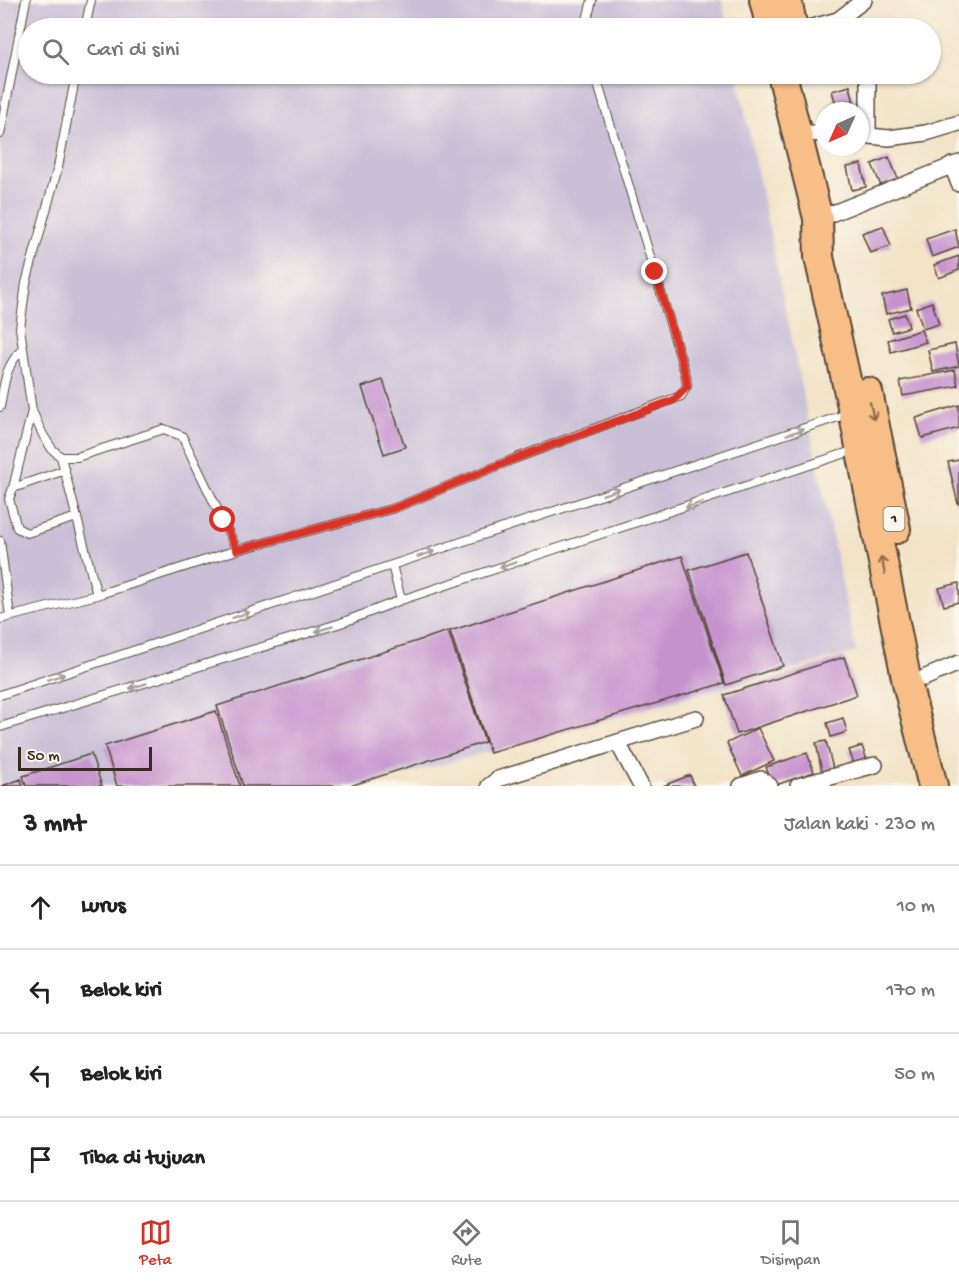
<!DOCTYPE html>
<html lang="id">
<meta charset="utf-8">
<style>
body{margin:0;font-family:"Gochi Hand",sans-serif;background:#f2f2f2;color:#222}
.compass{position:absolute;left:815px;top:102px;width:54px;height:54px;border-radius:50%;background:#fff;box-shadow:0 2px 4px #0004;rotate:225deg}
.scale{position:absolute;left:18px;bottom:15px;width:134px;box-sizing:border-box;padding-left:6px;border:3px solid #3b2a1e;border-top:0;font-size:16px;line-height:21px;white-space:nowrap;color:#3b2a1e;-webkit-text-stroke:4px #fbf7ec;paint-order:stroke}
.stop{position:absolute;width:18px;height:18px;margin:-14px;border:4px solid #d93025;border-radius:50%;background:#fff}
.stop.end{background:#d93025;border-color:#fff;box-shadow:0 2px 6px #0008}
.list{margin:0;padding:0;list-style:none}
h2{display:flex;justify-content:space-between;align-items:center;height:78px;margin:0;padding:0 24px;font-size:26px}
h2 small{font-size:20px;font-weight:400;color:#767676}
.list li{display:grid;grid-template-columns:39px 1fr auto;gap:18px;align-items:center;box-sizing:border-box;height:84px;padding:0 24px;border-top:2px solid #e0e0e0}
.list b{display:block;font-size:22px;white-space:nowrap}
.list em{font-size:20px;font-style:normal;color:#767676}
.icon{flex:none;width:33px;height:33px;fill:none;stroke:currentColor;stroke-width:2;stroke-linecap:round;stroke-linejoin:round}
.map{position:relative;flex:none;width:959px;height:786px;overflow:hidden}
.search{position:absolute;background:#fff;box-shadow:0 2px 4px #0004;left:18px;right:18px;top:18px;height:66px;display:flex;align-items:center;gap:15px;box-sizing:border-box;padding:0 21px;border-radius:33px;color:#767676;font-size:22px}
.sheet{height:414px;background:#fff}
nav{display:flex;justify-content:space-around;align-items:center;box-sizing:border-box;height:84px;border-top:2px solid #e0e0e0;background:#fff;font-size:16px;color:#767676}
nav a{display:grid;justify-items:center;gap:3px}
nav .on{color:#d93025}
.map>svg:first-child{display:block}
.industrial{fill:#c9bfd7}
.building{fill:#c693ce}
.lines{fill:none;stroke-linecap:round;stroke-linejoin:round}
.lane-casing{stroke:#564637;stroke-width:10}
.street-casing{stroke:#564637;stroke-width:18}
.highway-casing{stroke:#564637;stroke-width:32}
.lane{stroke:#fff;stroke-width:8}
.street{stroke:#fff;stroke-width:15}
.highway{stroke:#f7be88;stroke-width:28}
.oneway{stroke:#906d4e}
.oneway2{stroke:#a79f9a}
.route{stroke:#d93025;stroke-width:8}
.labels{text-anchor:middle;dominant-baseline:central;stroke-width:6;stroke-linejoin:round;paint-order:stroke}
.shield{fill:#fbf7ec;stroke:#75685c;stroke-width:1.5}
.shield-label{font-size:15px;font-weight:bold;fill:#3b2a1e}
</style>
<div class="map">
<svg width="959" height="786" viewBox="0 0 959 786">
<rect width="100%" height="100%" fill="#fbf7ec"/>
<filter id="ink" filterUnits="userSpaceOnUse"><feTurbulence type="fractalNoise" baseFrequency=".0167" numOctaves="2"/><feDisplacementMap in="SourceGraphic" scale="12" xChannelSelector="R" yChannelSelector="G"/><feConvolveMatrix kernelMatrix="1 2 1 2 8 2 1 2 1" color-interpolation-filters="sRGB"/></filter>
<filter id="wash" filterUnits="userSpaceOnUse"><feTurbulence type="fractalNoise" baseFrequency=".008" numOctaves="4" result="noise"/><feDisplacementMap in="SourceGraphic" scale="24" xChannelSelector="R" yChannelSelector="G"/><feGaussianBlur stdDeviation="1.35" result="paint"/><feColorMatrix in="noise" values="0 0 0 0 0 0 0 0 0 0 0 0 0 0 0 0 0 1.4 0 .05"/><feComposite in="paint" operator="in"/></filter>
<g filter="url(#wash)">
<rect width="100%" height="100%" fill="#f2e3c7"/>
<path class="industrial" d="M0,0h722l6,28h-700v46h709l119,578 -494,134h-362z"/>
<g id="blocks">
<path class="building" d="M850,86l6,25h-18l-6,-20z
M889,157l9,22 -17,7 -9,-22z
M861,164l5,23 -14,3 -5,-23z
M883,226l8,20 -21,7 -8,-20z
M955,229l4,18 -27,10 -6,-18z
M959,256v14l-20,8 -5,-13z
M907,290l4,18 -25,6 -4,-18z
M932,302l7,22 -16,5 -7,-21z
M905,314l4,13 -17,5 -4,-13z
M921,330l5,12 -35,10 -3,-12z
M955,344l4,22 -26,6 -5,-22z
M955,370l3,16 -55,10 -3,-15z
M383,380l22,67 -21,7 -22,-67z
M959,405v23l-37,10 -6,-20z
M959,460v43l-1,1 -10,-42z
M746,552l37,114 -57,19 -37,-115z
M682,556l42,127 -234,70 -40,-122z
M959,583v19l-15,4 -5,-18z
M448,631l37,111 -135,44h-107l-26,-80z
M844,657l13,38 -120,39 -13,-39z
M216,711l24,75h-123l-12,-40z
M843,718l4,14 -16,5 -4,-14z
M758,728l16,33 -32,15 -15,-33z
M826,741l7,28 -11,3 -6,-29z
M862,746l6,17 -13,4 -6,-17z
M807,753l7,19 -41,14 -7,-19z
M91,754l11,32h-76l-3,-10z
M690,775l4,11h-31z
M21,779l2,7h-21z"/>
</g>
</g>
<g filter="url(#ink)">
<use href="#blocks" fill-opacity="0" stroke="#564637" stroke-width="1.5"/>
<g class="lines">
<defs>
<path id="lane" d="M85,28l6,-28
M585,28l7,-28
M76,74l-18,93 -32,116 -6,45 12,83 11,24 9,14 9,8h16l87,-28 18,7 55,114
M0,134l26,-134
M0,407c4,-21 5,-42 22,-57
M61,457l36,138
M65,470l-52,18 -4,11 8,29 10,5 50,-16
M13,488l19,-77
M0,541l10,75
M392,565l9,35
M0,619l97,-24 140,-45 158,-42 119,-49 167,-63 6,-10 -1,-10 -91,-302
M0,695l847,-281
M0,727l341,-104 60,-23 454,-150"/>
<path id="street" d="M809,28l29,-8 26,-20
M868,74v62
M809,133l15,1
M860,135l29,3 37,-5 33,-10
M952,165l7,19
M828,215l131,-52
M924,678l35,-15
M618,743l23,43
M489,786l9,-7 198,-61
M741,786l20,-7 9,7
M798,786l77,-21"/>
<path id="highway" d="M764,0l7,28
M787,0l6,28
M782,74l36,144 1,39 34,154 54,272 26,103
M868,392l28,137"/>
</defs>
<use href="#lane" class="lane-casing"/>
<use href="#street" class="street-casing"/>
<use href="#highway" class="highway-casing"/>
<use href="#lane" class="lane"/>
<use href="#street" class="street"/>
<use href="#highway" class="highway"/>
</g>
<defs><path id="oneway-shaft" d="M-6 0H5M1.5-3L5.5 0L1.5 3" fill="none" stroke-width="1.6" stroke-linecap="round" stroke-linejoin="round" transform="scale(1.5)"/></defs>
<g class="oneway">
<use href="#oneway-shaft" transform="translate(872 411) rotate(77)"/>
<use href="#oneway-shaft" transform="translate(883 565) rotate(-101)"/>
</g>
<g class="oneway2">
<use href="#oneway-shaft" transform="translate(795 432) rotate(-17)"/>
<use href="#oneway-shaft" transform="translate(611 492) rotate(-19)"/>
<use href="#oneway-shaft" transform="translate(694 505) rotate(162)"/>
<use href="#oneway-shaft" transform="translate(426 554) rotate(-19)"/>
<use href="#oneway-shaft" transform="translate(508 565) rotate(162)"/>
<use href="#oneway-shaft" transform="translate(241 615) rotate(-18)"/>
<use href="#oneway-shaft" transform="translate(324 629) rotate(163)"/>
<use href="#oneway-shaft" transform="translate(56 677) rotate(-18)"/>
<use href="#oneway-shaft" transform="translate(138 686) rotate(163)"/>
</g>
</g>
<g class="lines" filter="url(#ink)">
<path class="route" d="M223,520l14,30 158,-42 119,-49 160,-59 13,-13 -1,-11 -31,-104"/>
</g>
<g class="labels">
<rect class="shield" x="883.5" y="507" width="21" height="24" rx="4.5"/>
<g class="shield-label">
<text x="894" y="519">1</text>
</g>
</g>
</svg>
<svg class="compass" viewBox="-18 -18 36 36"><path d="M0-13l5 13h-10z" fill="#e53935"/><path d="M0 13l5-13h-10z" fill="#767676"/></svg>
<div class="scale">50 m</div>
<div class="stop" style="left:223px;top:520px"></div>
<div class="stop end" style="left:655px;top:272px"></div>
<div class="search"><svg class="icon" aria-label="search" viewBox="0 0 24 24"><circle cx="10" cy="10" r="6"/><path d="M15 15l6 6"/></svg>Cari di sini</div>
</div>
<section class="sheet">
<h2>3 mnt<small>Jalan kaki · 230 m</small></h2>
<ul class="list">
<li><svg class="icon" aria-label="ahead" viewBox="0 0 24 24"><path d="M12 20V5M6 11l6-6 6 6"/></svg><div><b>Lurus</b></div><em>10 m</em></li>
<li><svg class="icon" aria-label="left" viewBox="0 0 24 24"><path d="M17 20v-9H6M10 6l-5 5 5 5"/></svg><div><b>Belok kiri</b></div><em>170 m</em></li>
<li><svg class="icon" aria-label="left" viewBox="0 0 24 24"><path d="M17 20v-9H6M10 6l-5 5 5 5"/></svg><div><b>Belok kiri</b></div><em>50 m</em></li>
<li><svg class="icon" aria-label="arrive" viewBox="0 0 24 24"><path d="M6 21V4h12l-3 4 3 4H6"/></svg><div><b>Tiba di tujuan</b></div></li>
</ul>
</section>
<nav>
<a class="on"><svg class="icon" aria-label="map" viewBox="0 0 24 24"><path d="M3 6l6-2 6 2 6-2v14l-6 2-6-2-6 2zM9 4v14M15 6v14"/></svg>Peta</a>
<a><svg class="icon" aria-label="directions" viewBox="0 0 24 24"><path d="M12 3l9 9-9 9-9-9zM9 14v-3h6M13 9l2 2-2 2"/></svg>Rute</a>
<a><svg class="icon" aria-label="saved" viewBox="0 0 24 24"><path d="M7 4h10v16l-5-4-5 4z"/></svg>Disimpan</a>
</nav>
